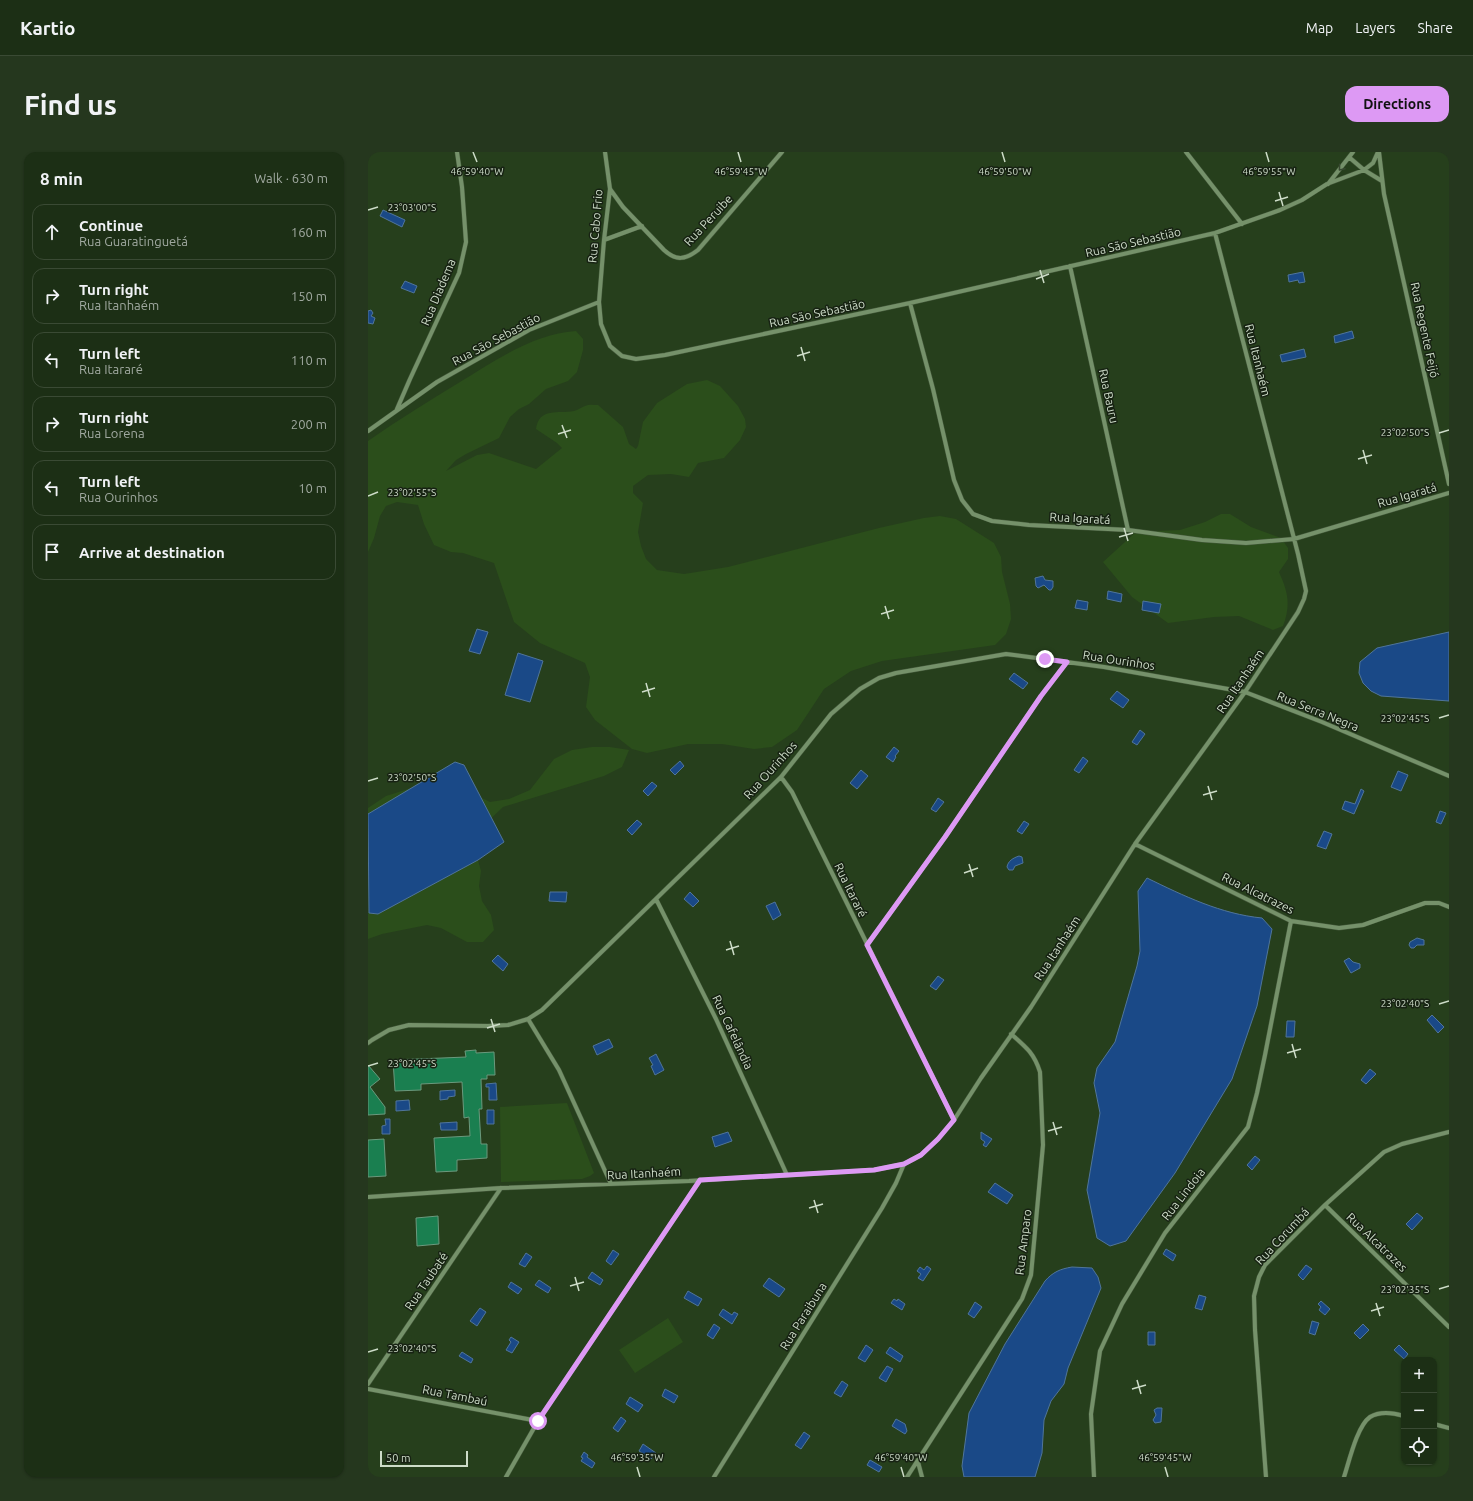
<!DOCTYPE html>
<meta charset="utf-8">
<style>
body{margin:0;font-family:Ubuntu,sans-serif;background:#25371e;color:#f1f3f6}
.controls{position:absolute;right:12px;bottom:12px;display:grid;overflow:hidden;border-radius:8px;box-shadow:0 1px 3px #0004}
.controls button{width:36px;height:36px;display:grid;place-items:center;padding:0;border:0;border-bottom:1px solid #3a4a34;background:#1c2f15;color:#f1f3f6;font:20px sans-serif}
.scale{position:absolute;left:12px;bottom:10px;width:88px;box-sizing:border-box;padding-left:4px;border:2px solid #cddcc8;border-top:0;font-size:11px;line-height:14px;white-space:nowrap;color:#cddcc8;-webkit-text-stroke:3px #172213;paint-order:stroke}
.stop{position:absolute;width:12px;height:12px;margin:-9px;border:3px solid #dd99f4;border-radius:50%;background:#fff}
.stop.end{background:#dd99f4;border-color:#fff;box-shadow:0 1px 4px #0008}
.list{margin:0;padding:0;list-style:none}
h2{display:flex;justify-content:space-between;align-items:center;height:52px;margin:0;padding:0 16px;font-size:17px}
h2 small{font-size:13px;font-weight:400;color:#a0a9a0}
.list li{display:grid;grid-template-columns:26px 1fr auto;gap:12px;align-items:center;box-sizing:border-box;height:56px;margin:0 8px 8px;padding:0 8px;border:1px solid #3a4a34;border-radius:12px}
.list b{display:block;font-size:15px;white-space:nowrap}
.list p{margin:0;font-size:13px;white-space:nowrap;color:#a0a9a0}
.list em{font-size:13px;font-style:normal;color:#a0a9a0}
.icon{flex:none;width:22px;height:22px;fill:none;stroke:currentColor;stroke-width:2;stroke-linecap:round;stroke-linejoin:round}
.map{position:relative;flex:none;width:1081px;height:1325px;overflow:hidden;border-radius:12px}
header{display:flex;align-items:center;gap:24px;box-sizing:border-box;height:56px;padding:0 20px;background:#1c2f15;border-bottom:1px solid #3a4a34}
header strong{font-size:19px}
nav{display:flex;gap:22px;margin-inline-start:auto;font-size:14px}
.intro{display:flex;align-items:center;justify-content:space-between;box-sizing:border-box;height:96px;padding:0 24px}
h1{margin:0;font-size:28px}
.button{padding:10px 18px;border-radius:12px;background:#dd99f4;color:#111;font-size:14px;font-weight:700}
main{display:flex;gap:24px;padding:0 24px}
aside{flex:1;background:#1c2f15;border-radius:12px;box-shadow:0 1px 3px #0004}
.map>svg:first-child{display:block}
.green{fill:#2b4e1b}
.water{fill:#1a4987;stroke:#50759a}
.building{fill:#1a7f50;stroke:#6b997d}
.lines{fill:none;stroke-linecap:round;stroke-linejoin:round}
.minor-casing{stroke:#43583a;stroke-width:5}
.minor{stroke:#75916a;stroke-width:4}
.oneway{stroke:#384931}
.route{stroke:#dd99f4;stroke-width:5}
.ticks{fill:none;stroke:#cddcc8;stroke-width:1.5}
.labels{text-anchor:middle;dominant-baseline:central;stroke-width:3;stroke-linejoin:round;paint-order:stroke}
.street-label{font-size:12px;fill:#cddcc8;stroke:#172213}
.ticks-label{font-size:10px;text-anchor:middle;fill:#cddcc8;stroke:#172213;stroke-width:3;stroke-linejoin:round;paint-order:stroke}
</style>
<header>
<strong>Kartio</strong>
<nav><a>Map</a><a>Layers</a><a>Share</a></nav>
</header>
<div class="intro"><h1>Find us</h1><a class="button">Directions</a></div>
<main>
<aside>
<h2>8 min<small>Walk · 630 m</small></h2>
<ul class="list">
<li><svg class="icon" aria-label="ahead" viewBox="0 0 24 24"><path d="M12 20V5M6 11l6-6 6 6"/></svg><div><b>Continue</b><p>Rua Guaratinguetá</p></div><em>160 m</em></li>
<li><svg class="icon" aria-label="right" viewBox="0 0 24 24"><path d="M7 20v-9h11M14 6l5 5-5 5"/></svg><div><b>Turn right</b><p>Rua Itanhaém</p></div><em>150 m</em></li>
<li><svg class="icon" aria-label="left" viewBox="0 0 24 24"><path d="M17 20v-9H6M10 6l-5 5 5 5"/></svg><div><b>Turn left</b><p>Rua Itararé</p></div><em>110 m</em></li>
<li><svg class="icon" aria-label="right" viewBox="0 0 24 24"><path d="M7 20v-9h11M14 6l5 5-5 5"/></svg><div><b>Turn right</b><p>Rua Lorena</p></div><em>200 m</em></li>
<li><svg class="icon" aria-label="left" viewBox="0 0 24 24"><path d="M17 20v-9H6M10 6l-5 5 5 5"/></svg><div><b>Turn left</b><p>Rua Ourinhos</p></div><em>10 m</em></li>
<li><svg class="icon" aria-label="arrive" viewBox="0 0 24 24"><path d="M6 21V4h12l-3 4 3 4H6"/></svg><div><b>Arrive at destination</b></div></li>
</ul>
</aside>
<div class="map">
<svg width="1081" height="1325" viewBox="0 0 1081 1325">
<rect width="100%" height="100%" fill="#263f1c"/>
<path class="green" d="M208,179l7,8v11l-6,22 -9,9 -22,8 -17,15 -10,5 -9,8 -11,21 -33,16 -10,6 -10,11 31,-16 12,-2 47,16 26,-21 -5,-5 -21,-14c3,-22 22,-15 38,-18 4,-1 8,-4 11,-5 4,-2 9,-1 13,-1l25,22 6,17 7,5 2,-3 5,-24 14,-19 30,-19 20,-4 13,6 18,20 7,13 1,8 -6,13 -16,18 -26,5 -9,14 -18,-3 -23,1 -15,11v7l10,10 -5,29 3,14 5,13 11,11 27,4 44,-7 151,-39 45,-10 16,-2 16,3 38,24 7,14 1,15 8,32 1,15 -5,15 -11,11 -113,16 -31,10 -27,18 -27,41 -25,17 -18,2 -32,-5h-34l-41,9 -15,-4 -37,-29 -9,-13 4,-30 -5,-14 -45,-20 -26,-21 -20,-59 -31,-10 -12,-1 -17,-7 -10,-21 -6,-19 -21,-3 -11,4 -6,10 -6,22 -6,14v-111c30,-21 61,-40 92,-59 36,-22 73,-48 116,-51z
M853,362h9l21,13 30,11 7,10v11l-9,13c9,20 12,33 4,54l-10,4 -34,-14 -25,1 -46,6 -36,-26 -29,-35 33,-30 44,-2 25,-8z
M224,595h18l19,3 -7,17 -18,9 -101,31 -42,40 -93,21v-60l18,-12 57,-18 16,-16v17l13,14 18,9 19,-3 21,-9 24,-31 18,-9z
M110,708l3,11 -2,15 3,15 9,14 3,15 -11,12h-16l-26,-14 -14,-3 -45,9 -14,5v-27l1,1 9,1z
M199,951l27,70 -4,3 -8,3 -81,3 -1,-75z
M300,1166l15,24 -48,31 -16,-23z"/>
<path class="water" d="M15,58l22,10 -3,7 -22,-11z
M935,120l2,10 -6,1 -1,-3 -9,2 -1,-7z
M37,129l12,5 -3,7 -13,-5z
M3,158l2,3 -2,3 4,2 -2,6 -5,-1v-12z
M984,179l2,7 -19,5 -1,-7z
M936,197l2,8 -24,5 -2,-7z
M675,424l2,4 8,1v6l-2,3h-2l-5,-5 -6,3 -2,-2 -1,-8z
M740,439l14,3 -1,8 -14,-3z
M709,448l11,2 -1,8 -12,-2z
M775,449l18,3 -2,9 -17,-3z
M109,477l11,3 -8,22 -11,-3z
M1081,480v69l-68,-5 -10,-5 -8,-8 -4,-10 1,-11 17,-14z
M150,501l25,8 -13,41 -25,-7z
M646,521l14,10 -5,6 -14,-10z
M749,539l12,9 -6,8 -13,-9z
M772,578l5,4 -8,11 -5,-3z
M526,595l5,4 -4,5 1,1 -3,5 -7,-5z
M715,605l5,4 -9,12 -5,-3z
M312,609l4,5 -9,9 -5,-5z
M87,610l9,3 40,77 -26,18 -100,54 -9,-1 -1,-99z
M493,618l7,6 -11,13 -7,-6z
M1030,619l10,4 -7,16 -10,-4z
M284,630l5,4 -9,10 -5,-5z
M993,637l3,2 -10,23 -12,-5 3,-8 10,3z
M570,646l6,4 -8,10 -5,-3z
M1072,659l6,2 -5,11 -5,-2z
M269,668l5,4 -10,11 -5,-5z
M656,669l5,3 -7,10 -5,-3z
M956,679l8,3 -6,15 -9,-3z
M651,704l3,1 1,6 -8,3 -2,4h-4l-2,-3c1,-6 6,-9 12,-11z
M779,726c37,18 74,36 115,40l10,11 -15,77 -25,73 -57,94 -49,68 -16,5 -13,-8 -10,-48 13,-77 -6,-30 3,-15 18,-26 22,-76 3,-15 -2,-60z
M182,740h17l-1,10 -17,-1z
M322,740l9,9 -6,6 -9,-8z
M407,750l6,13 -8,5 -7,-14z
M1049,786l7,2v5h-7l-3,3h-3l-2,-3 1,-3z
M130,803l10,9 -5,7 -11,-10z
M981,806l4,4 7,2v4l-9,5 -7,-12z
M570,824l6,4 -8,10 -6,-4z
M1064,863l12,12 -6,6 -11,-13z
M919,869h8l-1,16h-8z
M241,887l4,8 -16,8 -4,-9z
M288,902l8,16 -9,5 -4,-9 2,-1 -4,-7z
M1002,917l6,5 -10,10 -5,-4z
M128,931l1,17h-8v-13h-3v-3z
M87,938v6l-7,1v2l-8,1v-9z
M41,948l1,10 -14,1v-10z
M119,958h7v14h-7z
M17,967h5v15h-8v-8l4,-1z
M89,970v8h-16l-1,-7z
M360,980l4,9 -17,6 -3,-10z
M613,980l11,7 -6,8 -3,-2 2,-3 -4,-3z
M887,1004l5,4 -8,10 -5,-5z
M627,1031l18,12 -6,9 -19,-12z
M1049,1061l6,5 -11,12 -6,-6z
M798,1097l10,6 -3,6 -10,-7z
M245,1098l6,4 -8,11 -5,-4z
M158,1101l6,4 -7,10 -6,-3z
M938,1113l6,4 -9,11 -5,-5z
M559,1114l4,3 -8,12 -5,-3 3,-4 -4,-3 3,-4 4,3z
M704,1115l20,1 6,9 3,11 -33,80 -4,16 -13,17 -7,19 -2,33 -7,24h-71l-2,-11 7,-53 36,-69 40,-63c8,-9 15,-12 27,-14z
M224,1120l11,8 -3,5 -12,-7z
M401,1126l16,11 -6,8 -16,-11z
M171,1128l12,8 -3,5 -13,-8z
M143,1130l11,7 -4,5 -10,-7z
M320,1139l14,8 -4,7 -14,-8z
M831,1143l7,2 -4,13 -7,-2z
M526,1147l3,2 1,-2 7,5 -3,6 -11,-7z
M953,1149l9,8 -5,6 -6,-5 2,-3 -3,-3z
M607,1150l7,5 -8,11 -6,-4z
M112,1156l6,4 -9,14 -7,-5z
M355,1157l9,6 2,-3 4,2 -6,10 -13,-9z
M944,1169l7,2 -4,12 -6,-2z
M346,1172l6,4 -7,11 -6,-4z
M995,1172l6,6 -9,9 -6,-6z
M780,1180h7v13h-7z
M143,1185l8,5 -7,11 -6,-3 5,-8 -2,-2z
M498,1193l7,5 -8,12 -7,-4z
M1031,1193l9,9 -4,5 -10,-9z
M522,1195l13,9 -3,6 -14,-9z
M94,1200l11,7 -2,4 -12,-7z
M519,1214l6,3 -7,13 -7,-4z
M474,1229l6,4 -7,12 -7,-4z
M297,1237l13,7 -4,7 -12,-7z
M262,1245l13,8 -5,7 -12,-8z
M789,1256h5l-1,14 -6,1 -2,-3 3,-5 -2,-5z
M253,1265l5,4 -8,11 -5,-4z
M528,1267l9,5 2,7 -2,3 -13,-8z
M436,1280l6,4 -9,13 -6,-4z
M275,1292l13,9 -5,6 -12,-8z
M216,1300l4,3 -1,2 8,6 -3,5 -11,-7 2,-3 -2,-1z
M502,1308l12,7 -3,5 -12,-7z"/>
<path class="building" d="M108,898v3l18,-1 1,23h-8v4h-6l1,30h-3l2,35h6v14l-30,2v11l-21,1 -2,-34 36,-2 -1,-19 -5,1 -2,-36 -41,2v6l-26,1 -2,-31 73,-3 -1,-6z
M0,913l12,14 -10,8 15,20v7l-17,1z
M16,987l2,37 -18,1v-37z
M70,1064l1,28 -22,2 -1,-28z"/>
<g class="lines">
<defs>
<path id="minor" d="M818,0l56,72
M1011,0l5,42 65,290
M982,6l14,12 18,11
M960,32l25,-32
M242,37l13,18 41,43c12,11 21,10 34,0l84,-98
M236,88l38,-14
M702,114l58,264
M231,150l5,-62 6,-51 -5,-37
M542,151l23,86 21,91 8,20 11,14 19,7 37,4 99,5 74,10 44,3 48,-4 155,-46
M29,257l13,-30 49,-106 7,-31 -4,-55 -5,-35
M0,279l69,-49 92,-52 70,-28 2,22 9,22 12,10 14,3 29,-4 245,-52 305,-70 65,-23 22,-10 25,-16 37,-14 9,-7 5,-11
M413,625l11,15 162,328
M767,692l156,77 48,7 24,-3 62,-22h14l10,4
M288,747l60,120 71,156
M499,793l78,-108 96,-141 26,-34
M160,867l31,51 52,114
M0,891l4,-3 17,-10 20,-5 79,1 20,-1 20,-6 14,-9 239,-233 50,-63 29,-25 19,-11 17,-5 110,-19 98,13 141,25 77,30 127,54
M0,1045l133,-9 188,-7 185,-11 30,-6 17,-9 17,-16 16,-19 27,-42 50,-71 104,-163 110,-152 53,-80 6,-13 2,-8 -8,-37 -83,-321
M957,1053l124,122
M0,1232l133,-196
M0,1237l170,32
M1066,1272l15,4
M550,1310l4,15
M138,1325l32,-56 162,-241
M346,1325l168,-269 14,-25 8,-19
M539,1325l115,-178 9,-24 12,-130 -3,-73c-6,-19 -14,-25 -29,-38
M726,1325l-3,-63 9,-63 22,-47 43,-71 83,-106 9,-34 8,-38 26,-134
M898,1325l-11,-147 -1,-34 5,-19 6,-12 60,-60 59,-53 18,-8 47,-12
M976,1325c5,-15 13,-51 26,-60 10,-6 24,-4 34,-1"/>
</defs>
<use href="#minor" class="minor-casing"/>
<use href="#minor" class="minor"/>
</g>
<defs><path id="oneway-chevron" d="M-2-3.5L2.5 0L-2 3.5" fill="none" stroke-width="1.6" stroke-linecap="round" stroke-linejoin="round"/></defs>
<use class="oneway" href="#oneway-chevron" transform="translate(973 16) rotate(130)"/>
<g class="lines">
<path class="route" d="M170,1269l162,-241 174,-10 30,-6 17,-9 17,-16 16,-19 -87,-175 78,-108 96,-141 26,-34 -22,-3"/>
</g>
<path class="ticks" d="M105,0l4,10M370,0l3,10M634,0l3,10M898,0l3,10M911,40l4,14M907,49l13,-4M0,58l10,-3M672,118l4,13M668,127l13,-5M433,195l4,14M429,204l13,-4M194,273l5,13M1071,281l10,-3M190,282l13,-4M995,298l4,14M990,307l14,-4M0,344l10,-4M756,376l4,13M751,385l14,-4M517,454l4,13M513,462l13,-4M278,531l4,14M274,540l13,-4M1071,566l10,-3M0,629l10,-3M840,634l4,14M835,643l14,-4M601,712l4,13M596,721l14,-5M362,789l4,14M358,798l13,-4M1071,852l10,-3M123,867l4,13M119,876l13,-4M924,892l4,14M919,901l14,-4M0,914l10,-3M685,970l4,13M680,979l14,-4M446,1048l4,13M441,1056l14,-4M207,1125l4,14M202,1134l14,-4M1071,1137l10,-3M1008,1151l4,13M1003,1159l13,-4M0,1200l10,-3M769,1228l4,14M764,1237l14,-4M269,1315l3,10M533,1315l3,10M797,1315l3,10"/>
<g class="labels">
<g class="street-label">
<text transform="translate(340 68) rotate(-47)">Rua Peruibe</text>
<text transform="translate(227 74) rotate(-85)">Rua Cabo Frio</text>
<text transform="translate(765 90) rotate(-13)">Rua São Sebastião</text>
<text transform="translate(70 140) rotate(-67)">Rua Diadema</text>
<text transform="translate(449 161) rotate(-12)">Rua São Sebastião</text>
<text transform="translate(1057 178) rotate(78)">Rua Regente Feijó</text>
<text transform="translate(128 187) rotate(-28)">Rua São Sebastião</text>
<text transform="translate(890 208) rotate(76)">Rua Itanhaém</text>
<text transform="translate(741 244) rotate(78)">Rua Bauru</text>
<text transform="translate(1039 343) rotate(-16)">Rua Igaratá</text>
<text transform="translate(712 366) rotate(3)">Rua Igaratá</text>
<text transform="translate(751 508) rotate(9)">Rua Ourinhos</text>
<text transform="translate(872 529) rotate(-56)">Rua Itanhaém</text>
<text transform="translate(950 559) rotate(22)">Rua Serra Negra</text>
<text transform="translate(402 618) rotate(-48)">Rua Ourinhos</text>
<text transform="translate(483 738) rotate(64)">Rua Itararé</text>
<text transform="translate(890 741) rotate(26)">Rua Alcatrazes</text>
<text transform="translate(689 796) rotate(-57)">Rua Itanhaém</text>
<text transform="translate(365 880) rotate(65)">Rua Cafelândia</text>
<text transform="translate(276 1021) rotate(-3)">Rua Itanhaém</text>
<text transform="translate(815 1042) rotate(-52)">Rua Lindoia</text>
<text transform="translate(914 1084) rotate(-47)">Rua Corumbá</text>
<text transform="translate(655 1090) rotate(-83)">Rua Amparo</text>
<text transform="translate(1009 1090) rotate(44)">Rua Alcatrazes</text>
<text transform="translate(58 1129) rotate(-56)">Rua Taubaté</text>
<text transform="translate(435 1164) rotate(-58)">Rua Paraibuna</text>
<text transform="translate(87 1243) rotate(11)">Rua Tambaú</text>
</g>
</g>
<g class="ticks-label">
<text x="109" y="23">46°59'40"W</text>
<text x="373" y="23">46°59'45"W</text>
<text x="637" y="23">46°59'50"W</text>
<text x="901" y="23">46°59'55"W</text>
<text x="44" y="59">23°03'00"S</text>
<text x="1037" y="284">23°02'50"S</text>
<text x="44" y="344">23°02'55"S</text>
<text x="1037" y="570">23°02'45"S</text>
<text x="44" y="629">23°02'50"S</text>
<text x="1037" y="855">23°02'40"S</text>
<text x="44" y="915">23°02'45"S</text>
<text x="1037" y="1141">23°02'35"S</text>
<text x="44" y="1200">23°02'40"S</text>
<text x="269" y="1309">46°59'35"W</text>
<text x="533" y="1309">46°59'40"W</text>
<text x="797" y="1309">46°59'45"W</text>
</g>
</svg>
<div class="controls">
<button>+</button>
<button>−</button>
<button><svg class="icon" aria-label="locate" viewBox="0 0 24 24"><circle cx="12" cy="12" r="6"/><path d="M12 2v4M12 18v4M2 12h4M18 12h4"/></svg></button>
</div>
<div class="scale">50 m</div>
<div class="stop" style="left:170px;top:1269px"></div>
<div class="stop end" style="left:677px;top:507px"></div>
</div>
</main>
